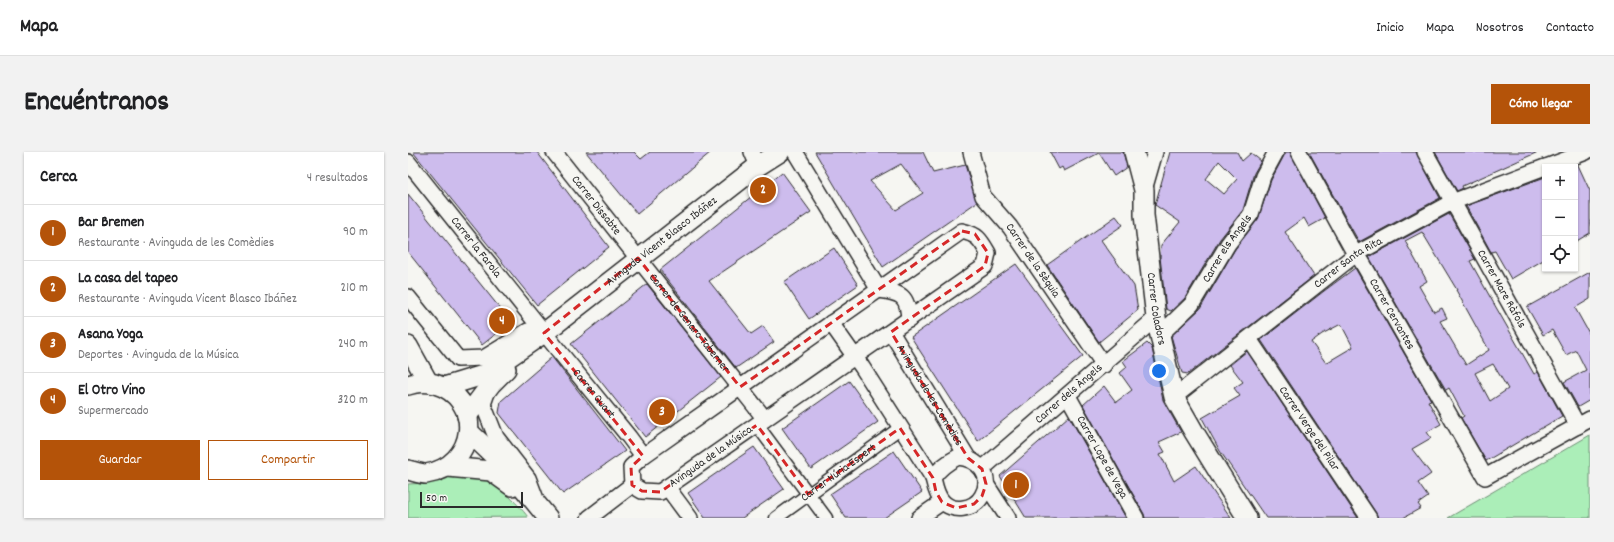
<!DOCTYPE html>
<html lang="es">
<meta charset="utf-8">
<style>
body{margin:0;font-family:Dekko,sans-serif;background:#f2f2f2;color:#202124}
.controls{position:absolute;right:12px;top:12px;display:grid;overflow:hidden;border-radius:0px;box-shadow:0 1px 3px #0004}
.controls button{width:36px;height:36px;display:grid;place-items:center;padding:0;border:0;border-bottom:1px solid #e0e0e0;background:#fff;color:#202124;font:20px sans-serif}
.scale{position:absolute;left:12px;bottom:10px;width:103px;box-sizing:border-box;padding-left:4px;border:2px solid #2b2b2b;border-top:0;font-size:11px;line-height:14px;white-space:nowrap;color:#2b2b2b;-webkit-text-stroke:3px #f6f6f2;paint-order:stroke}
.you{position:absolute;left:751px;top:219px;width:14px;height:14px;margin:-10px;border:3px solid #fff;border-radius:50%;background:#1a73e8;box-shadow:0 0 0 6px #1a73e833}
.badge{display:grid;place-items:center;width:26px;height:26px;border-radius:50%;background:#b45309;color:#fff;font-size:13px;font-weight:700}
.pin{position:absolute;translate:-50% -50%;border:2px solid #fff;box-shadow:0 1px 4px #0006}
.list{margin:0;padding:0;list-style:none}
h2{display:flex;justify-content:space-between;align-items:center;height:52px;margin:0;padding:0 16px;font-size:17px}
h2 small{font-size:13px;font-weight:400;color:#757577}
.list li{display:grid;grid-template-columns:26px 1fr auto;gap:12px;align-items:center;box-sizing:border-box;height:56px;padding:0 16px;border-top:1px solid #e0e0e0}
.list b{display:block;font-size:15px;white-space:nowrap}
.list p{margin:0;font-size:13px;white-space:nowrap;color:#757577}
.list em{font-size:13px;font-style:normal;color:#757577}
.actions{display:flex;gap:8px;padding:12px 16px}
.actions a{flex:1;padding:9px 0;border:1px solid #b45309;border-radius:0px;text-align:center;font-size:14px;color:#b45309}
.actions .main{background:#b45309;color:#fff}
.icon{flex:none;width:22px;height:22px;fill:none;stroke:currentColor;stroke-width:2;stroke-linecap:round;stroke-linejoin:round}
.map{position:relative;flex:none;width:1182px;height:366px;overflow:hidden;border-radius:0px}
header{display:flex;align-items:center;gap:24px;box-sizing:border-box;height:56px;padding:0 20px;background:#fff;border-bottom:1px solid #e0e0e0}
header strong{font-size:19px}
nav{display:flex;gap:22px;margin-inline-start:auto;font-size:14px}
.intro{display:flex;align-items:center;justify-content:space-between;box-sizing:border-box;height:96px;padding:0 24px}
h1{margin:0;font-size:28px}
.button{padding:10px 18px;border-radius:0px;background:#b45309;color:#fff;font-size:14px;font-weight:700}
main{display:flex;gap:24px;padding:0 24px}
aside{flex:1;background:#fff;border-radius:0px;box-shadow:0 1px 3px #0004}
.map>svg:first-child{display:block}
.green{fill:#abeeb8;stroke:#6b8c72}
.building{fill:#cdbced;stroke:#2b2b2b;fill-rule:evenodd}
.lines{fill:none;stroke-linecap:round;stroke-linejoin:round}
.pedestrian-casing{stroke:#2b2b2b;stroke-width:15}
.minor-casing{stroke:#2b2b2b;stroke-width:18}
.tertiary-casing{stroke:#2b2b2b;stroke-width:22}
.pedestrian{stroke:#f6f6f2;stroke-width:12}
.minor{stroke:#f6f6f2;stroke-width:15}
.tertiary{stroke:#f6f6f2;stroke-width:19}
.marked{fill:none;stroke:#d62828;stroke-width:3;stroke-dasharray:8 5;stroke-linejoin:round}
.labels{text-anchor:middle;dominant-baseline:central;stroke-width:3;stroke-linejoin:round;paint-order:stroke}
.street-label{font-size:12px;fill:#2b2b2b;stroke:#f6f6f2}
</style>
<header>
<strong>Mapa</strong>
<nav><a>Inicio</a><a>Mapa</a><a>Nosotros</a><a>Contacto</a></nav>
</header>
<div class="intro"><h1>Encuéntranos</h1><a class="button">Cómo llegar</a></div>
<main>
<aside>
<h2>Cerca<small>4 resultados</small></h2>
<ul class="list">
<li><span class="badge">1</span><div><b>Bar Bremen</b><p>Restaurante · Avinguda de les Comèdies</p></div><em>90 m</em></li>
<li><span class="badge">2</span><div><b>La casa del tapeo</b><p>Restaurante · Avinguda Vicent Blasco Ibáñez</p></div><em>210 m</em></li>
<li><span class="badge">3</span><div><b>Asana Yoga</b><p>Deportes · Avinguda de la Música</p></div><em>240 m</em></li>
<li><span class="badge">4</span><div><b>El Otro Vino</b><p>Supermercado</p></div><em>320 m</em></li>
</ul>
<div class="actions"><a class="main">Guardar</a><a>Compartir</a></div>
</aside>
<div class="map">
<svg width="1182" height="366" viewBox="0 0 1182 366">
<rect width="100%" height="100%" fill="#f6f6f2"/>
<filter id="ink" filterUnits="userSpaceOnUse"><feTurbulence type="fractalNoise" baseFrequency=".025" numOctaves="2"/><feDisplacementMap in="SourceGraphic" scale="8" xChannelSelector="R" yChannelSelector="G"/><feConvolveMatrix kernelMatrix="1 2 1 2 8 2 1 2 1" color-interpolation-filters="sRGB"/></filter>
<g filter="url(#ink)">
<path class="green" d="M1182,283v83h-142z
M51,322c7,1 14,1 20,2 16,4 39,28 49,41l-120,1v-34l20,-1z"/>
<path class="building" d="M5,0h124l72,95 -72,58z
M178,0h48l7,7 9,-7h61l-74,62z
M407,0h108l10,21 32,-8 12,37 -94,65zM493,12l22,29 -27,17 -26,-29z
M642,0h73l4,15 -13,9 -15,-23 -35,18 -2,-4 -3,2z
M762,0h67l5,9 9,-8 10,8 -7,12 -11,37 -23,29 -35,59 -14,13 -5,-2 -6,-52 1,-12 19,-23 -25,-17zM811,9l18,18 -13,15 -18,-15z
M878,0h4l35,66 -16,9 -5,-9 -19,14 29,44 -126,98 -6,-1 -11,-37 29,-27 35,-60 23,-30 13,-39z
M901,0h107l24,46 -81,44z
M1027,0h103l-76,34 1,2 -6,3z
M1170,13l12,26v42l-15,9v-76z
M374,20l29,40 -102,69 42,53 12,-8 11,16 -38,26 -76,-98z
M1137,25v82l-34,20 -16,-28 -4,1 -25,-46z
M0,42l103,128 -29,23 -74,-93z
M1041,62l26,45 -5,2 19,34 45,79 4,-2 24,44 -76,45 -25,-43 3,-2 -15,-28 -3,2 -77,-133zM1014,80l35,58h-1l33,60 -23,15 -26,-44 7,-3 -5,-10 -8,4 -15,-26 8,-5 -22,-40zM1085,212l15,25 -18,12 -15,-28z
M708,64l7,9 -22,15 33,46 4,24 -39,32 -52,-77z
M426,96l24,37 -49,34 -25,-37z
M608,112l67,92 -105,85 -67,-104z
M947,116l76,132 -3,1 13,23 -14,8 4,6 -19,11 19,25 -13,9 10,14 -10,7 3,4 -18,10h-25l-2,-5 -115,-173 63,-49zM933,172l12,23 -27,16 -15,-21 11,-8z
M1182,120v27l-15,9 15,27v65l-12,7 -14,-25 22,-12 -10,-20 -10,5 -14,-25 -9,5 -16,-28z
M239,132l74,93 -76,60 -74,-93z
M739,191l5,5 11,52 18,32 -22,10 6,10 -5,2 14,27 22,-15 35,52h-86l-1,-4 -61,-109 21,-19 12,16 16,-12 -12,-17 7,-6 -4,-6z
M839,199l111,167h-92l-46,-67 -18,-33 38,-22 -6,-8 9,-6 -13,-17z
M144,205l73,94 -62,43 -64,-81 2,-12z
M441,229l29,41 -67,47 -29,-41z
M661,264l57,102h-100l-26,-42z
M346,295l30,42 -42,29h-37l-17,-25z
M486,299l28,41 -38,26h-38l-16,-24z"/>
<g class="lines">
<defs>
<g id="pedestrian">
<path d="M349,273l69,93"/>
<path id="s1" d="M368,366l124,-90"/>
</g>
<g id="minor">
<path id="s2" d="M146,0l211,267"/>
<path d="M344,0l6,14"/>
<path d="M387,0l84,138c22,3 29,5 30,30"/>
<path id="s3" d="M563,0l12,44 27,31 94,138"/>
<path id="s4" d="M891,0l52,95 11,15 123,215 105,-58"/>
<path id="s5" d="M1017,0l153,274"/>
<path id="s6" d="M0,10l150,188 71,87 14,19"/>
<path d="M1138,15l40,-15"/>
<path d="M736,38l11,-38"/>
<path d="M554,79c16,4 18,8 26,22l-3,13 -325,226 -18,-1 -10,-6 -1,-18 12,-11z"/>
<path d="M0,145l50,62 26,-1 44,-27 16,2"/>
<path d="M423,171l31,44 71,111"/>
<path id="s7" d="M483,180l77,126"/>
<path id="s8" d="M753,182l31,-30 36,-60 23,-30 12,-38 13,-24"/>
<path id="s9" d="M841,187l120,179"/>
<path d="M80,238l-5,14 13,33 32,41 8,21"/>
<path id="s10" d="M660,244l68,122"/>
<path id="s11" d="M766,245l182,-143 96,-52 93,-35"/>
<path d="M550,305c20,2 36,18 24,39 -8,14 -30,17 -40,5 -6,-7 -7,-15 -9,-23 6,-10 15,-16 25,-21z"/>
<path id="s12" d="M574,317l174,-151"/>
<path d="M578,332l22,34"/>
<path d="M259,335l23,31"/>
<path d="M181,366l43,-33"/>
<path d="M511,366l23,-16"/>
</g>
<g id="tertiary">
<path id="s13" d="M726,0l10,38v25l12,103 18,79 20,35 53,86"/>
<path d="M0,194l20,36"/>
<path d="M0,233c8,-3 19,-3 27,-1 50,15 42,82 -9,90 -5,0 -13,-3 -18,-4"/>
<path id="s14" d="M36,235l39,-12 61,-42 214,-167 22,-14"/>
<path d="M59,264l24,-32 15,-15"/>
<path d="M61,280l38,36 41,50"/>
<path d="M40,315l43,4 21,15"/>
</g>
</defs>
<use href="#pedestrian" class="pedestrian-casing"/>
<use href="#minor" class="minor-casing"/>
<use href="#tertiary" class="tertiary-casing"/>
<use href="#pedestrian" class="pedestrian"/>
<use href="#minor" class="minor"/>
<use href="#tertiary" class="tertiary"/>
</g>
</g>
<path class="marked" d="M554,79l13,3 13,19 -3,13 -94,66 77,126 14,11 4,15 -4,12 -8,8 -18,4 -14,-6 -6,-10 -3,-14 -33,-50 -92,66 -51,-69 -97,67 -18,-1 -10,-6 -1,-18 12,-11 -99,-123 94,-75 102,129z"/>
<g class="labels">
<g class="street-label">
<text stroke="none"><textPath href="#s2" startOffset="68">Carrer Dissabte</textPath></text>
<text stroke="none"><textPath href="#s14" startOffset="264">Avinguda Vicent Blasco Ibáñez</textPath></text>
<text stroke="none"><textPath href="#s6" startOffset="109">Carrer la Farola</textPath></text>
<text stroke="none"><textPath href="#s8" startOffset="109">Carrer els Àngels</textPath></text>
<text stroke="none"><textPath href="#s3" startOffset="127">Carrer de la Sèquia</textPath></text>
<text stroke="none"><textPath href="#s11" startOffset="220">Carrer Santa Rita</textPath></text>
<text stroke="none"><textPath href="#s5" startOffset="157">Carrer Mare Ràfols</textPath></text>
<text stroke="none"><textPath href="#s13" startOffset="159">Carrer Coladors</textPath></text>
<text stroke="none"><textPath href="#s4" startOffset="187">Carrer Cervantes</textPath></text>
<text stroke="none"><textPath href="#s2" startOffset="218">Carrer de Genaro Taberner</textPath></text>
<text stroke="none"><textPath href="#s6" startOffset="297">Carrer Quart</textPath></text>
<text stroke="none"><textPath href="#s12" startOffset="115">Carrer dels Àngels</textPath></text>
<text stroke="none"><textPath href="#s7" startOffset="74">Avinguda de les Comèdies</textPath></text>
<text stroke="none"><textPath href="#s9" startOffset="108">Carrer Verge del Pilar</textPath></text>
<text transform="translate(303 305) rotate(-35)">Avinguda de la Música</text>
<text stroke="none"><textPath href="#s10" startOffset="70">Carrer Lope de Vega</textPath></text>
<text stroke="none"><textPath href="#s1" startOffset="77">Carrer Núria Espert</textPath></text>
</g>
</g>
</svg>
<div class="controls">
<button>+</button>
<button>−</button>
<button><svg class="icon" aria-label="locate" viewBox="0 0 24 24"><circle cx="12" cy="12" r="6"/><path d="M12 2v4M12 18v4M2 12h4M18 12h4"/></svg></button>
</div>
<div class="scale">50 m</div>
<div class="you"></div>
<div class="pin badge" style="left:608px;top:333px">1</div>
<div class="pin badge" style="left:355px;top:38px">2</div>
<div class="pin badge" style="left:254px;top:260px">3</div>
<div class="pin badge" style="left:94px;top:169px">4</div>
</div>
</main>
